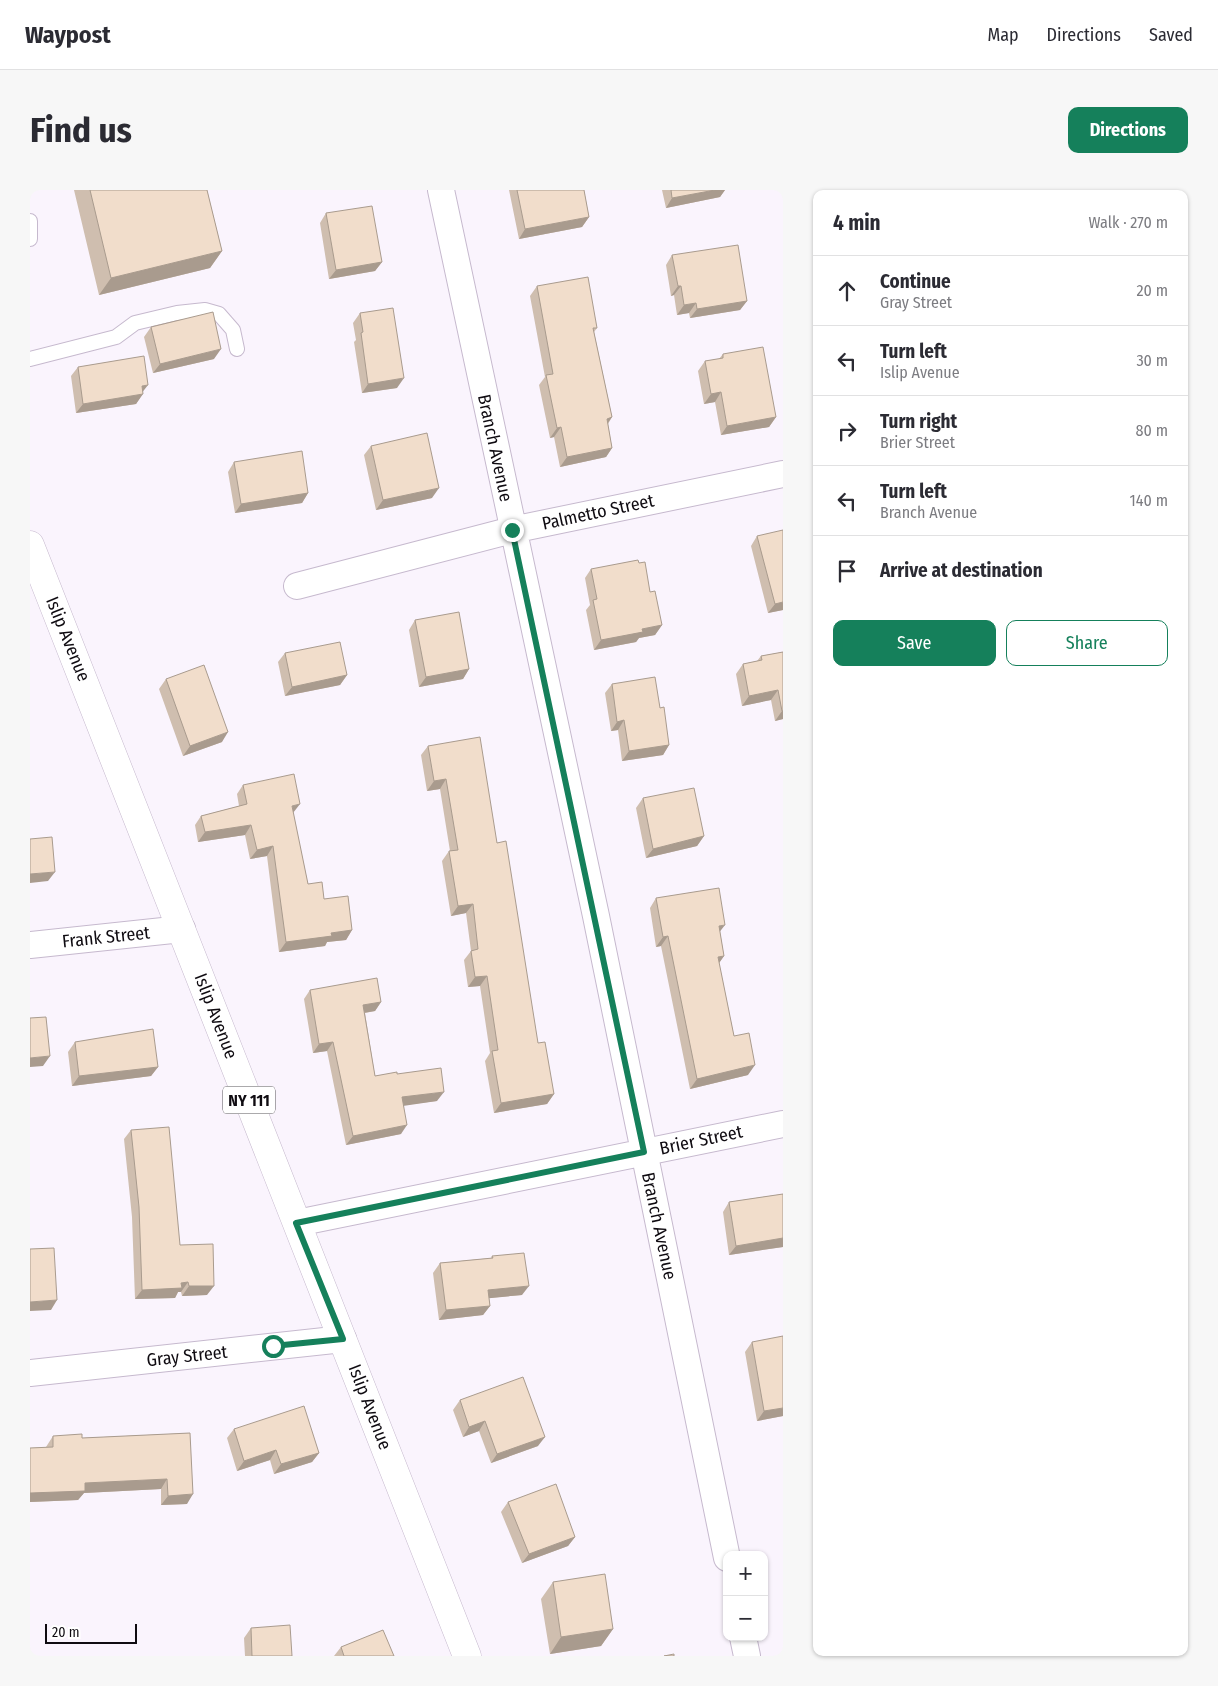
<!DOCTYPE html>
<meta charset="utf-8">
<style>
body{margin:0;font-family:"Fira Sans Condensed",sans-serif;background:#f7f7f7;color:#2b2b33}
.controls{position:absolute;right:15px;bottom:15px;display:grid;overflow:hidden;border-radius:10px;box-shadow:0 1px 4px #0004}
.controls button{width:45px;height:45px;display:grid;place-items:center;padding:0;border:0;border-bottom:1px solid #e1e1e2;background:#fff;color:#2b2b33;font:25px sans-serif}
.scale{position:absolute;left:15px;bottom:12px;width:92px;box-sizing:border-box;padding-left:5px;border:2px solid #0f0b11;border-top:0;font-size:14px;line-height:18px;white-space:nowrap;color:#0f0b11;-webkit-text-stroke:4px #fff;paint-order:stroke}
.stop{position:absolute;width:15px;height:15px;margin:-11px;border:4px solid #15805b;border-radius:50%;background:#fff}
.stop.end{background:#15805b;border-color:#fff;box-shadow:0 1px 5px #0008}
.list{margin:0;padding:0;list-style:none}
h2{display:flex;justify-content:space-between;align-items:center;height:65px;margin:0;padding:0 20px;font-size:21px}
h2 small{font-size:16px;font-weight:400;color:#7c7c81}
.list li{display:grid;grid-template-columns:32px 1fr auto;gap:15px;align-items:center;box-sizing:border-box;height:70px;padding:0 20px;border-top:1px solid #e1e1e2}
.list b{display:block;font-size:19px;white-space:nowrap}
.list p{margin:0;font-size:16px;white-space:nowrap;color:#7c7c81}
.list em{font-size:16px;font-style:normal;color:#7c7c81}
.actions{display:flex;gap:10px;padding:15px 20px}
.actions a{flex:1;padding:11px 0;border:1px solid #15805b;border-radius:10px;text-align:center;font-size:18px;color:#15805b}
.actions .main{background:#15805b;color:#fff}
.icon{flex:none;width:28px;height:28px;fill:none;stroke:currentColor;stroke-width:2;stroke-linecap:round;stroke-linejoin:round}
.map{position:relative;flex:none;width:753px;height:1466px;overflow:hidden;border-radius:10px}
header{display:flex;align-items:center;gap:30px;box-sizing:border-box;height:70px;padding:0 25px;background:#fff;border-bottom:1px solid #e1e1e2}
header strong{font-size:24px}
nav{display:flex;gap:28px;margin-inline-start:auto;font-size:18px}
.intro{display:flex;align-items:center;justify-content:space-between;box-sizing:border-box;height:120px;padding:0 30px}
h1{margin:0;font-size:35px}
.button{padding:12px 22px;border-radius:10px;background:#15805b;color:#fff;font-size:18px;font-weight:700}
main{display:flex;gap:30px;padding:0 30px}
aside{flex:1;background:#fff;border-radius:10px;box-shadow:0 1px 4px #0004}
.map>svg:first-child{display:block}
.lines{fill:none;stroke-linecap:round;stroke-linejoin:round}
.service-casing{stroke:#c6b9ce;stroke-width:16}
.minor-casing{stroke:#c6b9ce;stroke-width:28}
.primary-casing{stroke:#c6b9ce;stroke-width:29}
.service{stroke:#fff;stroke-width:14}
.minor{stroke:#fff;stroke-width:26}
.primary{stroke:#fff;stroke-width:28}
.wall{fill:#cfbeaf}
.shaded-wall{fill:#a99b8e}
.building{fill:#f1ddcb;stroke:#a99b8e}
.route{stroke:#15805b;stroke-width:6}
.labels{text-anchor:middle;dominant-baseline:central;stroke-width:4;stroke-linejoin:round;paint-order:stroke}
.shield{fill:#fff;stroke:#575458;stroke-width:1}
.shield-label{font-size:16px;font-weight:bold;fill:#0f0b11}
.street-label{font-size:18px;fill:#0f0b11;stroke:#fff}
</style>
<header>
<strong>Waypost</strong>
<nav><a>Map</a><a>Directions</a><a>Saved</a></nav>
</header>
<div class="intro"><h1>Find us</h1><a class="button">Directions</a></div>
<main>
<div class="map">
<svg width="753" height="1466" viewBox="0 0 753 1466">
<rect width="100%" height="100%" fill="#faf4fd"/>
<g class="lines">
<defs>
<path id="service" d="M0,31v18
M0,169l86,-22 19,-14 42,-10 28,-3 14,4 14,16 4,19"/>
<path id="minor" d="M411,0l155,726 131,642
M267,396l215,-56 271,-56
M0,755l152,-16
M267,1033l486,-99
M0,1183l313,-34
M713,1447l4,19"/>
<path id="primary" d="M0,355l437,1111"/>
</defs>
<use href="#service" class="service-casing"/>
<use href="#minor" class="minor-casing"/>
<use href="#primary" class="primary-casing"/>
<use href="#service" class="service"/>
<use href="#minor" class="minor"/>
<use href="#primary" class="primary"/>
</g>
<path class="wall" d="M44,0h133l15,61 -12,17 -111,27z
M479,0h75l5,27 -7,10 -63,12z
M632,0h63l-5,7 -54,11z
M296,23l56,49 -7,9 -46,8 -9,-56z
M642,65l75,46 -7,9 -50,8 -1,-5 -12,2 -3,-20 -3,1 -5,-31z
M507,96l60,42 -3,4 18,85 -4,7 4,24 -6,9 -46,10 -6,-30 -4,1 -11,-53 6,-8 -15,-81z
M330,123l37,75 -35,5 -8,-51 2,-2 -3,-17z
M121,137l63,32 -61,14 -9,-36z
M693,164l53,63 -7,10 -48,8 -6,-33 -11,2 -6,-33 7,-10 14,-2z
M48,177l65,26 -7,11 -60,9 -5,-37z
M341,256l61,52 -56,12 -12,-55z
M204,272l74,31 -6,10 -67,10 -7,-41z
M727,346l26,74 -15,3 -17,-67z
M561,379l71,56 -7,10 -16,3 -3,4 -42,8 -8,-40 4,-5 -5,-27z
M385,430l54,49 -6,10 -44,8 -10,-57z
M753,462v67l-8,2 -4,-21 -29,6 -6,-32 7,-10 14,-3 4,-5z
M255,463l62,22 -7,10 -55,11 -7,-34z
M136,489l56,63 -39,14 -24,-67z
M582,494l48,24 9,37 -6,10 -41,6 -4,-31 -7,1 -6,-38z
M398,556l69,97 41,200 16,51 -7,10 -53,9 -9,-52 5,-8 -10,-67 -12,1 -4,-27 7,-9 -5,-38 -15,3 -9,-55 7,-10h1l-10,-62 -13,2 -6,-36z
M213,595l50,28 15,71 16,15 28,31 -6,10 -19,2 -2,4 -46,6 -12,-96 -17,3 -5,-24 -47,7 -3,-17 6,-9 38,-10 -2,-12z
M613,608l61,38 -7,10 -51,12 -10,-50z
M626,708l64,34 4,24 -5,7 15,73 14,39 -58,14 -29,-143 -5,1 -6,-39z
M280,800l71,12 -6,9 -10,2 10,63 22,-2 40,27 -33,4 -3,29 -55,11 -19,-94 -14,2 -9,-54z
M45,852l83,25 -7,9 -79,10 -4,-34z
M101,940l49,115 27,50 -25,1 -1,-4h-3l-3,6 -40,1 -3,-82 -8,-78z
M753,1004v53l-54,8 -6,-43 6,-10z
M462,1066l30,39 -33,3 1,8 -7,9 -44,5 -6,-47 7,-10 51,-5z
M722,1152l31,74 -26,5 -12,-69z
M430,1210l78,46 -47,17 -12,-32 -16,6 -10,-27z
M204,1239l85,24 -7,9 -38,12 -4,-14 -33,11 -10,-33z
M160,1243l-3,71 -26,1v-16l-77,4 -6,7 -48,2v-54l16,-1 7,-11 29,2z
M478,1312l67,35 -7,9 -46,17 -21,-51z
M523,1392l60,47 -12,17 -51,8 -9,-55z
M221,1438l41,28h-47l-1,-18z
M311,1457l53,9h-60z"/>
<path class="shaded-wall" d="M685,0h10l-5,7 -54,11 6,-10z
M559,27l-7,10 -63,12 6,-10z
M192,61l-12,17 -111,27 12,-17z
M352,72l-7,9 -46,8 7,-9z
M648,96h3l-7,9 -3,1z
M717,111l-7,9 -50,8 7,-9z
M666,113l-7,10 -12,2 7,-10z
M191,159l-7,10 -61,14 7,-9z
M374,188l-7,10 -35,5 6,-9z
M118,195l-7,9 1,-8z
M691,202l-6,10 -11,2 7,-10z
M113,204l-7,10 -60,9 7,-9z
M582,227l-7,10 2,-8z
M746,227l-7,10 -48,8 6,-9z
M531,237l-7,10 -4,1 7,-10z
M582,258l-6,9 -46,10 7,-10z
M409,298l-7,10 -56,12 7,-10z
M278,303l-6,10 -67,10 6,-9z
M753,412v8l-15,3 7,-9z
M632,435l-7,10 -16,3 -3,4 -42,8 7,-10 41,-11z
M439,479l-6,10 -44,8 7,-10z
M317,485l-7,10 -55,11 7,-9z
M748,500l-7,10 -29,6 7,-10z
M752,521h1v8l-8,2z
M594,530l-6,10 -7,1 6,-9z
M198,542l-6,10 -39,14 7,-10z
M639,555l-6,10 -41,6 7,-10z
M416,589l-6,10 -13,2 7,-10z
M270,614l-7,9 -1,-7z
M221,635l-6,10 -47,7 7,-10z
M674,646l-7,10 -51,12 7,-9z
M243,656l-6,10 -17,3 7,-9z
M25,682l-7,9 -18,2v-9z
M443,714l-7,9 -15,3 7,-10z
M695,735l-7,9 1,-8z
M322,740l-6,10 -19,2 -2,4 -46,6 7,-10 45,-9z
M638,746l-7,10 -5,1 7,-10z
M694,766l-7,10 1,-9z
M457,786l-7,10 -12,1 7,-10z
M351,812l-6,9 -18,3 6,-9z
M303,852l-6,9 -14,2 6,-9z
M20,866l-7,10 -13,1v-9z
M725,875l-7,10 -58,14 7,-10z
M128,877l-7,9 -79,10 7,-10z
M414,902l-7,9 -41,6 6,-10z
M524,904l-7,10 -53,9 7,-10z
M377,935l-6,9 -55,11 7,-9z
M753,1048v9l-54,8 7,-9z
M158,1092l-7,10h-3l-3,6 -40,1 7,-9z
M159,1096h25l-7,9 -25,1z
M499,1096l-7,9 -41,4 7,-9z
M27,1110l-6,10 -21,1v-9z
M460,1116l-7,9 -44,5 7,-10z
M753,1218v8l-26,5 7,-10z
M455,1231l-6,10 -16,6 6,-10z
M515,1247l-7,9 -47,17 6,-9z
M246,1260l-6,10 -33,11 7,-10z
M289,1263l-7,9 -38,12 7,-10z
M137,1289l-6,10 -77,4 -6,7 -48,2v-9l55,-10z
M163,1304l-6,10 -26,1 7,-9z
M545,1347l-7,9 -46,17 7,-9z
M583,1439l-12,17 -51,8 11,-17z"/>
<path class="building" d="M60,0h117l15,61 -111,27z
M487,0h67l5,27 -64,12z
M641,0h44l-43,8z
M342,16l10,56 -46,8 -10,-57z
M708,55l9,56 -50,8 -1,-6 -12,2 -3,-19h-3l-6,-31z
M558,87l9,51h-4l19,89 -5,2 5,29 -45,9 -6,-30 -4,1 -11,-53 7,-1 -16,-88z
M363,118l11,70 -36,6 -7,-51 2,-1 -3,-19z
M183,122l8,37 -61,15 -9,-37z
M733,157l13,70 -49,9 -6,-34 -10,2 -6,-33 18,-3v-4z
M114,166l4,29 -6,1 1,8 -60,10 -5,-37z
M397,243l12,55 -56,12 -12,-54z
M272,261l6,42 -67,11 -7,-42z
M753,340v72l-8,2 -18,-68z
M608,370l1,3 6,-1 5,30 5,-1 7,34 -20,4 1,3 -42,8 -8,-40 4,-1 -6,-30z
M429,422l10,57 -43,8 -11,-57z
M310,452l7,33 -55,12 -7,-34z
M753,462v59h-1l-4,-21 -29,6 -6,-32 19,-4 -1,-4z
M174,475l24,67 -38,14 -24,-67z
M625,487l5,31 4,-1 5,38 -40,6 -5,-31 -7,2 -5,-38z
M450,547l17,106 9,-2 32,202 7,-1 9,52 -53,9 -9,-52 6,-1 -11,-74 -12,1 -4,-26 7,-2 -5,-45 -15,2 -9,-55 9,-1 -12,-71 -12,2 -6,-35z
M264,584l6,30 -8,2 16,78 14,-2 2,17 24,-3 4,34 -21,3 1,3 -46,6 -13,-96 -16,4 -6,-25 -46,7 -4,-16 46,-12 -4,-19z
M664,598l10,48 -51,13 -10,-51z
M22,647l3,35 -25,2v-35z
M689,698l6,37 -6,1 5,30 -6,1 16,79 15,-3 6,32 -58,14 -29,-143 -5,1 -7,-39z
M347,788l4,24 -18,3 12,71 22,-4v2l44,-6 3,24 -42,5 5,28 -54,11 -20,-94 -14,2 -9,-54z
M16,827l4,39 -20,2v-40z
M123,839l5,38 -79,9 -4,-34z
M139,937l11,118 33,-1 1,42h-25l-1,-4 -7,1 1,5 -40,2 -3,-83 -8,-77z
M753,1004v44l-47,8 -7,-44z
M24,1058l3,52 -27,2v-53z
M494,1063l5,33 -41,4 2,16 -44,4 -6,-47 53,-5 -1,-2z
M753,1146v72l-19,3 -12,-69z
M493,1187l22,60 -48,17 -12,-33 -16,6 -9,-27z
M274,1216l15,47 -38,11 -5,-14 -32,11 -10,-32z
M160,1243l3,61 -25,2 -1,-17 -82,4v8l-55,2v-45l23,-1v-11l29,-2v4z
M526,1294l19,53 -46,17 -21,-52z
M575,1384l8,55 -52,8 -8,-55z
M260,1435l2,31h-40l-1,-28z
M353,1440l11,26h-50l-3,-9z
M644,1464v2h-10z"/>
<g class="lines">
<path class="route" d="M243,1156l70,-7 -47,-116 348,-71 -132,-622"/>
</g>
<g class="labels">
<rect class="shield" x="193" y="896.5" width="52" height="27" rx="4"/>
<g class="shield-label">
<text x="219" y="910">NY 111</text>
</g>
<g class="street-label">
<text transform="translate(465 258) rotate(78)">Branch Avenue</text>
<text transform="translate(568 322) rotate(-12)">Palmetto Street</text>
<text transform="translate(38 449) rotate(68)">Islip Avenue</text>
<text transform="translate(76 747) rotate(-6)">Frank Street</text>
<text transform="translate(186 826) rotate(69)">Islip Avenue</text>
<text transform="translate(671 950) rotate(-12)">Brier Street</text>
<text transform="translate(629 1036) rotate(78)">Branch Avenue</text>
<text transform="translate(157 1166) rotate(-6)">Gray Street</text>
<text transform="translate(340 1217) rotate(69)">Islip Avenue</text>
</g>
</g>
</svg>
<div class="controls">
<button>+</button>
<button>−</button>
</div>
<div class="scale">20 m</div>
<div class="stop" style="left:243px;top:1156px"></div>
<div class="stop end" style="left:482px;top:340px"></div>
</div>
<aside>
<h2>4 min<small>Walk · 270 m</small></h2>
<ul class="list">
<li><svg class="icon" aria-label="ahead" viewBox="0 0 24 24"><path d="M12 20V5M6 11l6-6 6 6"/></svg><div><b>Continue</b><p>Gray Street</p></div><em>20 m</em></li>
<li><svg class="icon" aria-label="left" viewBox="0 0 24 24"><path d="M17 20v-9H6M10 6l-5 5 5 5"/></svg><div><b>Turn left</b><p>Islip Avenue</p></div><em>30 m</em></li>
<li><svg class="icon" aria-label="right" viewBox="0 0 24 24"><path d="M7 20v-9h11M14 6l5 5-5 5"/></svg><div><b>Turn right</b><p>Brier Street</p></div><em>80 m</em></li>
<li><svg class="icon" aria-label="left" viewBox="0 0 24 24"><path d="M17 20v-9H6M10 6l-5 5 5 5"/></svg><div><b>Turn left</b><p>Branch Avenue</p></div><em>140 m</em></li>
<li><svg class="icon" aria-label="arrive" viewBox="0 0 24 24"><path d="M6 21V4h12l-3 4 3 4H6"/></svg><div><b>Arrive at destination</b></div></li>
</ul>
<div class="actions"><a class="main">Save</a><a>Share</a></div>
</aside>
</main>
